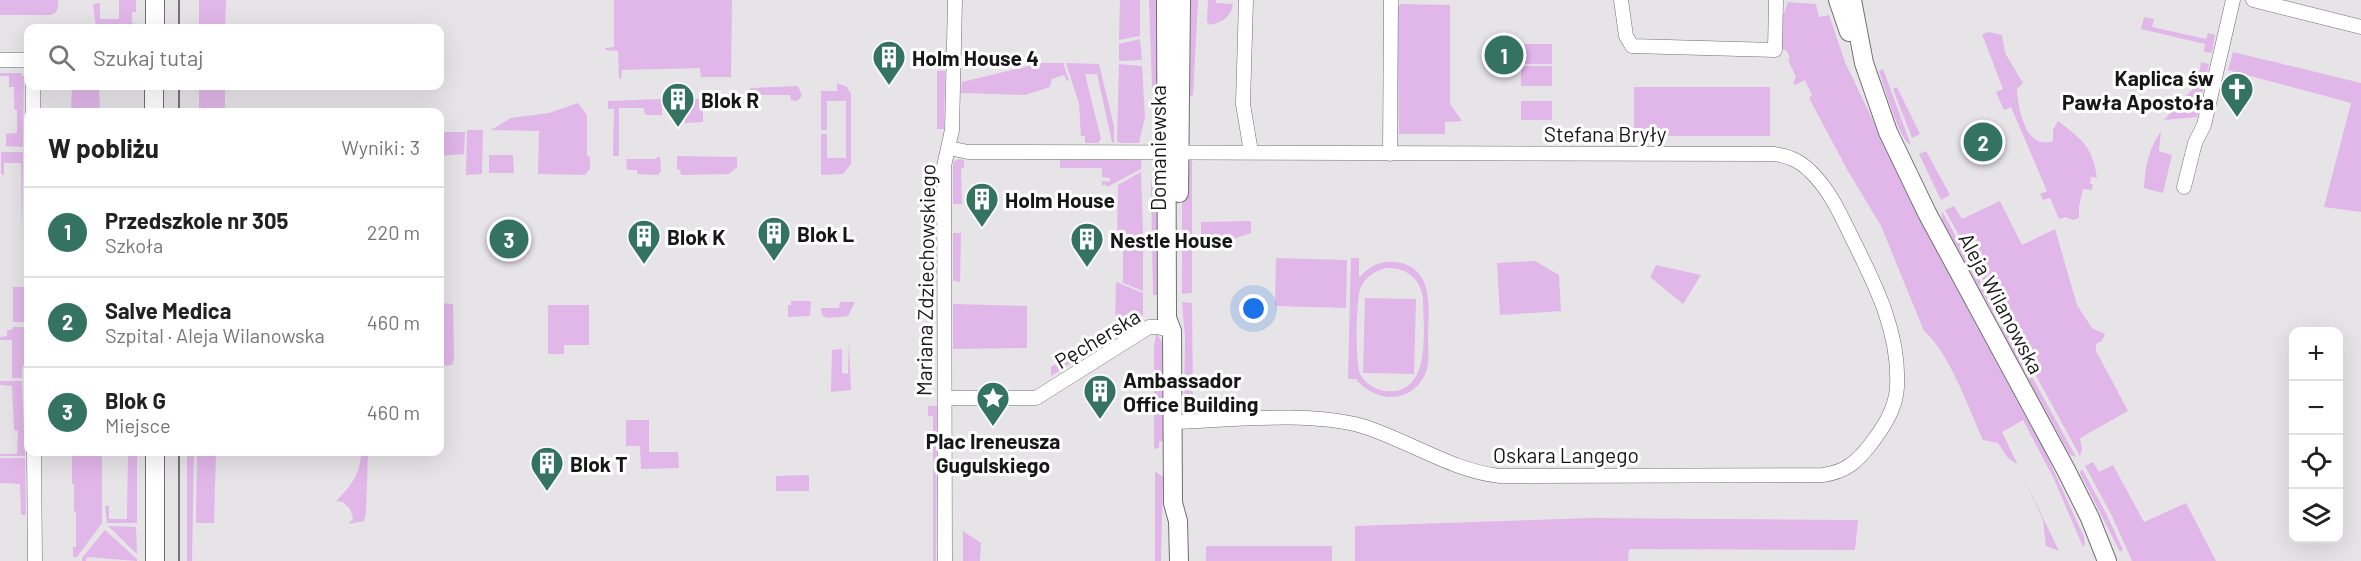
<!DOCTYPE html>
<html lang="pl">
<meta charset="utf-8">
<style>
body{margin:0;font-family:Barlow,sans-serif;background:#f6f6f6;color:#222}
.controls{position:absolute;right:18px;bottom:18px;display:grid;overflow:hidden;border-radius:12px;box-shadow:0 6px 24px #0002}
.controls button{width:54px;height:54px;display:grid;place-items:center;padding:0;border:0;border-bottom:2px solid #e0e0e0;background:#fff;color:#222;font:30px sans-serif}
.you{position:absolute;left:1254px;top:309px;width:21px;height:21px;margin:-15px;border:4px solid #fff;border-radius:50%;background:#1a73e8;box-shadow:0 0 0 9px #1a73e833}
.badge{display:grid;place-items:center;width:39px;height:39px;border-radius:50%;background:#347360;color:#fff;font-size:20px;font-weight:700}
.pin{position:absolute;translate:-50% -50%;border:3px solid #fff;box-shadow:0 2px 6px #0006}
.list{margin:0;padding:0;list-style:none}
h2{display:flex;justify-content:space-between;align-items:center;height:78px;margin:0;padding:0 24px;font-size:26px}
h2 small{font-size:20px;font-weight:400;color:#767676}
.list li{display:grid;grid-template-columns:39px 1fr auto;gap:18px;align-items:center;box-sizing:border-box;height:90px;padding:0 24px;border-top:2px solid #e0e0e0}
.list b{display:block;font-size:22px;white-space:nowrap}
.list p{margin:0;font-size:20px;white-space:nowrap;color:#767676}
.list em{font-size:20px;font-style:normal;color:#767676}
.icon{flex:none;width:33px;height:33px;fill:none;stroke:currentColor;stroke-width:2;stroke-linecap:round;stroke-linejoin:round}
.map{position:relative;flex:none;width:2361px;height:561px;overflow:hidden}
.search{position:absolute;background:#fff;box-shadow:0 6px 24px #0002;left:24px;top:24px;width:420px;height:66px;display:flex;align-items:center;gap:15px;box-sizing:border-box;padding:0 21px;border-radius:12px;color:#767676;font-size:22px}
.panel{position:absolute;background:#fff;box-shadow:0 6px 24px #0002;left:24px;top:108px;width:420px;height:348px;border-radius:12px}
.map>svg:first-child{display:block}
.green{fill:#e1b6e9;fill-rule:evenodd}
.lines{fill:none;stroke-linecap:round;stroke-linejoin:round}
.street-casing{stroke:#706e71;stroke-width:15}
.secondary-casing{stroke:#706e71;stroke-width:20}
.street{stroke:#fff;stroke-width:14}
.secondary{stroke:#fff;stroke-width:18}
.tram{stroke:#514f51;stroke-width:1.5}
.labels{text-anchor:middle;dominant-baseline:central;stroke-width:6;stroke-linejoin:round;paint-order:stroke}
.poi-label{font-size:21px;font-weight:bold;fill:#181718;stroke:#fff;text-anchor:start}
.street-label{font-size:21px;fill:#181718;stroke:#fff}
</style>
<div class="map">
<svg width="2361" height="561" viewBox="0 0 2361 561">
<rect width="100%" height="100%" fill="#e7e4e7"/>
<path class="green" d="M0,0h58v8l-3,5 -4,2h-51z
M119,0h17v12h-4v11l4,1v4h-40l-3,-24 7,-1v16h19z
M199,0h27l-1,28h-26z
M614,0h118l-1,77h-30l-1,-9 -78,2 -1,9 -2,-1 -1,-27 -12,-1 -1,-2 9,-1z
M1120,0h20v36l-21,4z
M1149,0h11l-2,143 -4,3z
M1187,0h11l-5,95 -5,2z
M1208,0h8v3l17,1c-2,13 -10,18 -23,21l-3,-3z
M1788,2l28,2 3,13 10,-2 16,47 79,166 123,228 37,81 1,7 -2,3 -29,-68 -31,-59 -21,12 57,119 -13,-5 -3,-26 -25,-55 -11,-8 -9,-14 -15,-3c-14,-31 -34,-88 -59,-109l-43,-105 -33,-55 -39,-73 3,-3 -7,-15 -10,5 -2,-2 3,-6 -8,-17 2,-2 -3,-7 -6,-3v-27z
M1401,4l49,1v99l12,17 -17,1v12h-46l-2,-126z
M2144,17l10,2 -2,8 54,12 2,-6 7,2 -3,18 -8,-1 1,-8 -64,-15z
M1989,32l13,3 3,18 18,30 -6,6c1,18 8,62 36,52v-11l5,-9c23,18 35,25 39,57l-6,-1 -1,7h3l-1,6 -9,-1 -4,18v11l-6,2 -7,-3 -7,2 -9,-21 -7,2 -3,-6 7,-3 -36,-84 -7,3 -8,-18 7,-3 -21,-55z
M1140,39l2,21 -23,1v-17z
M1522,44h30v20h-30z
M2233,52l128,31v129l-37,-5 27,-104 -123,-33z
M2201,62l8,2 -12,53 -33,3 33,-36z
M1041,63h22l6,17 -2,1 -3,-6 -12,4 -2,8 -25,8 -64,-2 1,-11z
M1066,63l33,1 15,62v17l-2,-1 -15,-68h-12l16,65 -3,4h-13v-7h-4l-2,-32z
M1119,64l23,2 3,51 -6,26h-19l-3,-2z
M1521,66h31v20h-31z
M1883,69l28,76c-12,-4 -27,-60 -32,-74z
M937,71h8l-1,58h-7z
M0,73h21l3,4 -1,70 -17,-1v-12l11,-1v-23l-3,-1v-22h-5v-11h-9z
M837,83l10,4 4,7v70l-8,10 -22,1v-41h6v24h19v-57h-19v29h-6v-39h16z
M72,86h27l1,26h-29z
M199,86h26v26h-26z
M798,86l4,10 -5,5 -6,-1 -1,-5h-37l-1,7 -4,-1 1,-9 2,-4z
M1634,87h136v49h-136z
M1897,87l23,47 -8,4 -19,-49z
M662,99v16h-17l-1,-7h-25v48h-6l1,-47h-6v-8z
M678,99h25v23l-18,1 -1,-15 -7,-3z
M1521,101h31v19h-31z
M578,103l9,12v41l3,1v12l-5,6 -47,-1 1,-43 -48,-1 20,-12 38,-5z
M467,130h16l-1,44 -16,1z
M2161,131l-2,20 13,4 -9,38 -19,-5c1,-21 5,-40 17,-57z
M440,132h25l-1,22 -24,2z
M1926,151l24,44 -9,5 -22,-46z
M1,152h21l1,2 -1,87 -1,-78h-17v12l-3,-1z
M489,155h24l1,18h-25z
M677,156l60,1v10l-8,7 -48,1 -1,-5 -3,-1z
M1085,156l57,1 -1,12 -34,18 -2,-3 -3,2v-5l8,1v-4l-8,-1v-9h-57h15v-9l25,1z
M657,157h3l1,14 -3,4 -21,-1v-4h-10l-1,-11h30z
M1154,157l6,6 2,132h-9l-2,-109z
M1192,158v135l-10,1v-124z
M960,159l4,1v8h-3l1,36h-9v-39l1,-4z
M1141,172l2,63 -26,16 1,-66z
M2000,201l22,44 33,-16 22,76 15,23 13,6 -3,7 -6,3v7l32,60 -48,27 2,11 -2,7 -135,-246 9,-4 8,13z
M1942,211l57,105 -3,2 -54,-98z
M1251,221v12l-50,17v-28z
M953,233h8l-1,49 -7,-1z
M1143,238v53l-20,-8v-33z
M1276,258l71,2 -1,48 -71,-2z
M1351,258h8v20c9,-11 21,-18 36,-16 39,4 34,45 33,74 0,11 2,25 -2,36 -13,32 -50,32 -70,7h-8zM1386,268c20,-1 34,10 37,30 0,30 10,97 -37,93 -11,-1 -21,-8 -26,-17 -5,-11 -4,-77 1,-87 5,-11 14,-16 25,-19z
M1535,261l24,14 2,36 -61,4 -3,-52z
M1656,265l45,10 -18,29 -33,-27z
M1116,282l27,11v22l-28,18z
M13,287h12v35h-12z
M1365,298l51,1 -2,75 -51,-1z
M791,301h20l-1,15 -22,1v-12h3z
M840,302h15l-7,14 -21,2 -5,-3 -1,-7h18z
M1182,302l10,1 1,100 -2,15 -7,-7 1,-74z
M440,303l13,1 1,55 -2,6 -12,1z
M953,304l74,2v42l-74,1z
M548,305h41v40h-25v9h-16z
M2001,324h2l73,133 -6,-2 -70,-128z
M1111,326v10l-60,40v-9l52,-32 -1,-4z
M13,327h12v35l-3,7v9h-10v-38h-12v-3l7,-1v-6h5z
M1156,333l6,9 1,99 -4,1v6l-5,1v-101z
M849,341l2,49 -20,2 1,-42 10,-1v24l6,1z
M0,381h22l3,75h-25v-2h17l1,-23 -4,-1 -2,-44 -12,-1z
M928,406h9l-1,155h-3v-145h-5z
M626,420h23v32h29l1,16 -38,1 -1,-23h-14z
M72,452h30v71l-25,34h-4v-10h3v-35l-2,-1v-27h-2z
M128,452h9v71h-30l-2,-17h4v13h18z
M187,452h7l-2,109h-5z
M197,452h19l-2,71h-18z
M361,453h7l-2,60 -2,8 -15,3 4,-6 -3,-9 -7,-7 -7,-1c14,-13 25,-28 25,-48z
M0,458h25l1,57h-5l-1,-31 -20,-1z
M2093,462l6,10 14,-7 31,57 42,-19 30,58h-84l-21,-47 -26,-48z
M2082,469l24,44 17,37 -3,2 -40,-79z
M1155,471l8,6 -2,84h-6z
M809,475v16h-33v-15z
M1592,518l266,2 -3,30 -226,-1 -1,12h-273v-35z
M108,526l28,1 1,27z
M105,530l32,29v2l-50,-4 -1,4h-4v-3z
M963,531l18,12 -1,18h-17z
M1206,546h126v15h-126z"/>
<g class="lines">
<defs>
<path id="street" d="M1246,0l-3,104 8,48
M1621,0l5,36 6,10 143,4 1,-50
M2253,0l108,27
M0,60h28
M33,86v26
M949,148l19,4 806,2c14,2 25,6 36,17 19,18 30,42 41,65 24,48 49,96 46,151 -1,22 -14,41 -27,58 -13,17 -25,27 -47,30l-323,1c-48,-5 -92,-36 -138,-50 -53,-15 -132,-6 -189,-4
M1390,154l1,-154
M2184,187l11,-44 9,-18 29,-125
M945,398h91l113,-71h9l14,4
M34,452l1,109
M945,561l-1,-395 8,-36 3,-130"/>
<path id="secondary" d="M155,0v28
M1166,0l1,318 5,13 1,172 5,18 1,40
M1838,0l11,32
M1852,0l12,63 24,69 39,81 139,257 24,48 17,43
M154,112v-26
M1179,193l2,-193
M155,452v109"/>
</defs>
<use href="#street" class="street-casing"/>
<use href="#secondary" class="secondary-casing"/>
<use href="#street" class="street"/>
<use href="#secondary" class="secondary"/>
<path class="tram" d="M179,0v28
M179,86v26
M179,452v109"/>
</g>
<defs>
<symbol id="building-pin" viewBox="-11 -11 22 30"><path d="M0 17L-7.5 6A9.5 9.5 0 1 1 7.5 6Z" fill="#347360" stroke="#fff"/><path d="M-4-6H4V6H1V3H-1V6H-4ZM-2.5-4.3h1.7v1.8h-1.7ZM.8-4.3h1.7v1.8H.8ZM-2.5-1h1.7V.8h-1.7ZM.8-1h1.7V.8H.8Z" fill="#fff"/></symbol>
<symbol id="church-pin" viewBox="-11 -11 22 30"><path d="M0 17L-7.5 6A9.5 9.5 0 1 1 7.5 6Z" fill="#347360" stroke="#fff"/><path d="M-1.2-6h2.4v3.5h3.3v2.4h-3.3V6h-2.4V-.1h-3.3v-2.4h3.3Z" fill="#fff"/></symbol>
<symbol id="sight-pin" viewBox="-11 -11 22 30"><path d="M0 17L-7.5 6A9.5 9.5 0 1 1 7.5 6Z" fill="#347360" stroke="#fff"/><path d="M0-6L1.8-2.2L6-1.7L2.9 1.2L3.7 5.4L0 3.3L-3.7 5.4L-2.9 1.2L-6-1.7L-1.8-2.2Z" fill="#fff"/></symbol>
</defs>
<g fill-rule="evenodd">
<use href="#building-pin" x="870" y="38" width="38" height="52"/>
<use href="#church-pin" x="2218" y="70" width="38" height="52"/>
<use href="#building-pin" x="659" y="80" width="38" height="52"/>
<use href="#building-pin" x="963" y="180" width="38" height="52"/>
<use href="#building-pin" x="755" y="214" width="38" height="52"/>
<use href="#building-pin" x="625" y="217" width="38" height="52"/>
<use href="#building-pin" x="1068" y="220" width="38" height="52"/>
<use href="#building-pin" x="1081" y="372" width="38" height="52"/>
<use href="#sight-pin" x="974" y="379" width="38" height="52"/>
<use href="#building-pin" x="528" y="444" width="38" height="52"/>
</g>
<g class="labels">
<g class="poi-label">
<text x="912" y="57">Holm House 4</text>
<text x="2214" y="77" text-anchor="end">Kaplica św<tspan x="2214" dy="24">Pawła Apostoła</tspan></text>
<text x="701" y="99">Blok R</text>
<text x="1005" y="199">Holm House</text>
<text x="797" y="233">Blok L</text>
<text x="667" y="236">Blok K</text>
<text x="1110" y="239">Nestle House</text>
<text x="1123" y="379">Ambassador<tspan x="1123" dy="24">Office Building</tspan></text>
<text x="993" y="440" text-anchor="middle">Plac Ireneusza<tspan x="993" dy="24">Gugulskiego</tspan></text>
<text x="570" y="463">Blok T</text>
</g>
<g class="street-label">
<text x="1605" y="133">Stefana Bryły</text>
<text transform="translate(1157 148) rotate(-90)">Domaniewska</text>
<text transform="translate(925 280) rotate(-89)">Mariana Zdziechowskiego</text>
<text transform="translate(2002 303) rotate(62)">Aleja Wilanowska</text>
<text transform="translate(1097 338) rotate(-31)">Pęcherska</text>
<text x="1566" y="454">Oskara Langego</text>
</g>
</g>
</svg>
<div class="controls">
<button>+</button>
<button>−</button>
<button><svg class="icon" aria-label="locate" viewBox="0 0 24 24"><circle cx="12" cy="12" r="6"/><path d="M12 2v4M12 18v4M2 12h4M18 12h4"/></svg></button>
<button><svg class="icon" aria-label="layers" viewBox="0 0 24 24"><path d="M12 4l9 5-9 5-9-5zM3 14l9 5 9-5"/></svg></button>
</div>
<div class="you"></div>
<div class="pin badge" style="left:1504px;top:55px">1</div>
<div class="pin badge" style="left:1983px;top:142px">2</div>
<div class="pin badge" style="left:509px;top:239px">3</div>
<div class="search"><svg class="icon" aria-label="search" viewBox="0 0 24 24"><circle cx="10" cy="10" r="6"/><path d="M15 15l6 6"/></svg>Szukaj tutaj</div>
<section class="panel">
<h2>W pobliżu<small>Wyniki: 3</small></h2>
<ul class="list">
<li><span class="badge">1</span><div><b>Przedszkole nr 305</b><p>Szkoła</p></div><em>220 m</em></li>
<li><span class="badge">2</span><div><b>Salve Medica</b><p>Szpital · Aleja Wilanowska</p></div><em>460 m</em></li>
<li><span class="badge">3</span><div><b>Blok G</b><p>Miejsce</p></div><em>460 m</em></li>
</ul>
</section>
</div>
